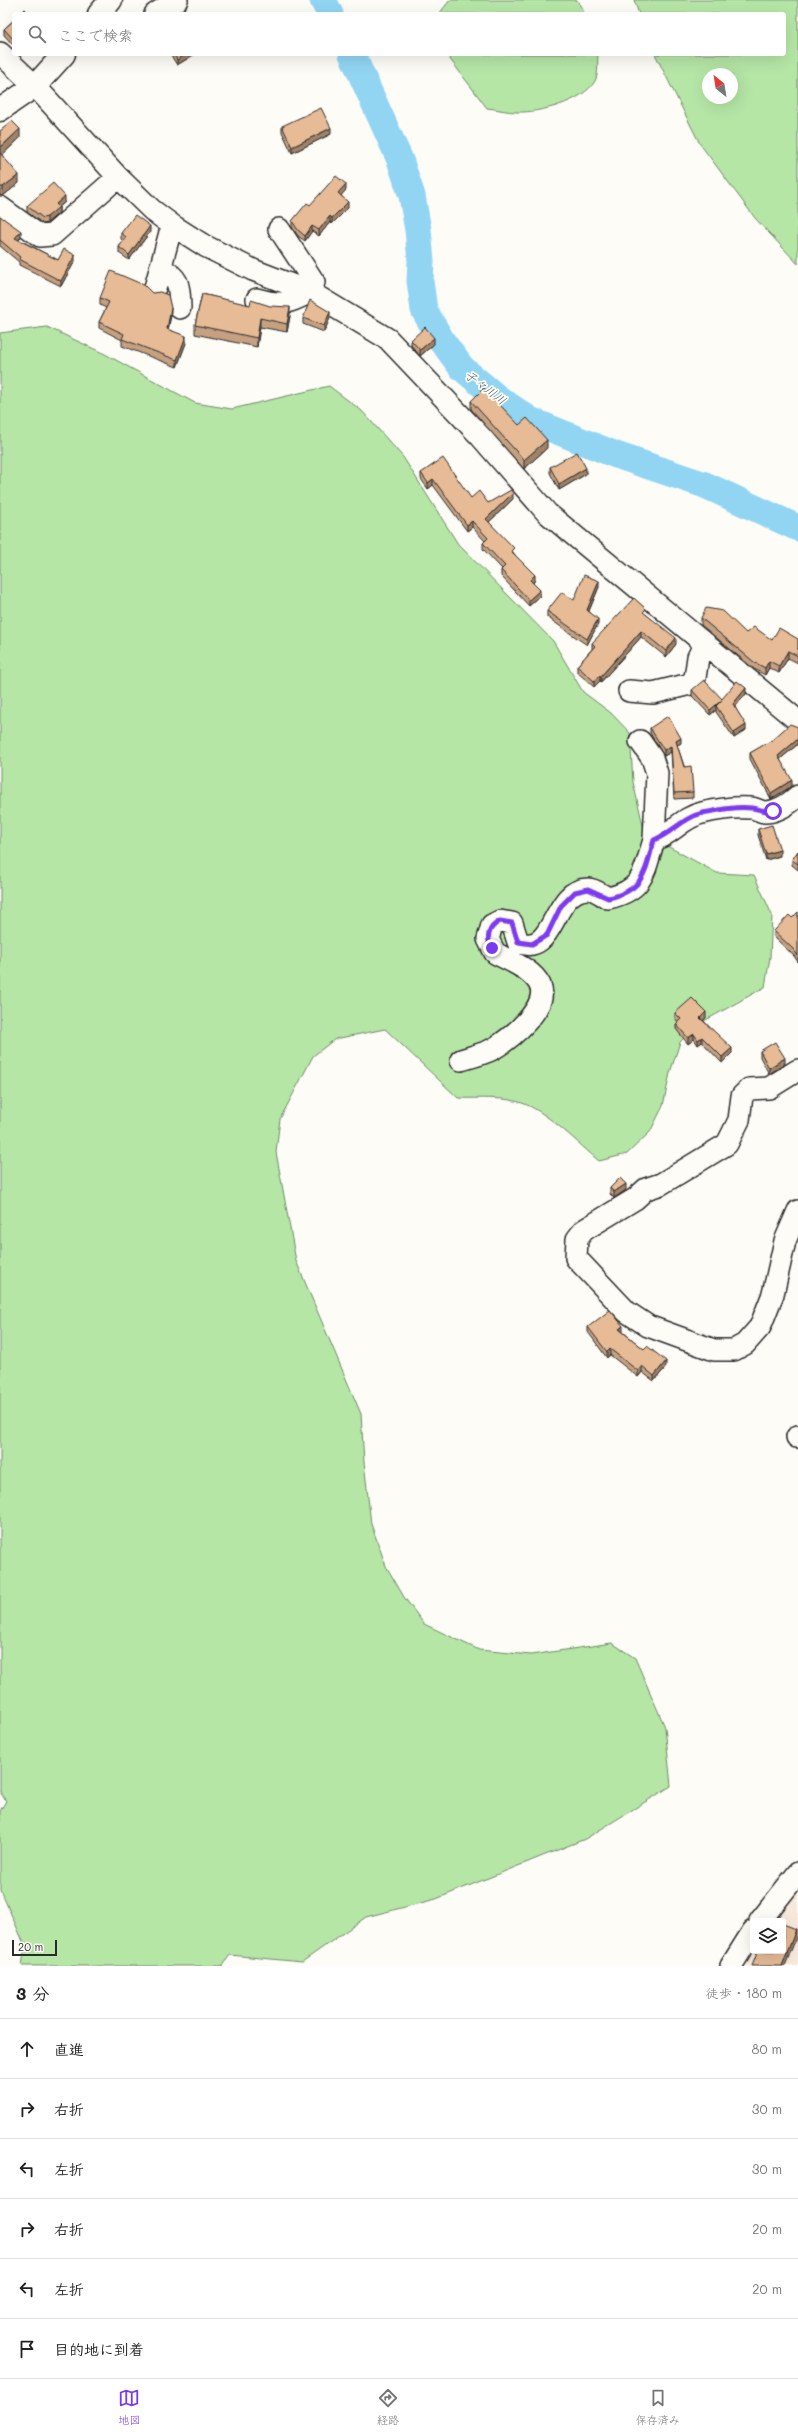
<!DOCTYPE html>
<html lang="ja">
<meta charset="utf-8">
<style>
body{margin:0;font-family:Mali,"Klee One",sans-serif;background:#f6f6f6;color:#222}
.controls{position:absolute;right:12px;bottom:12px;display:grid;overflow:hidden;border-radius:4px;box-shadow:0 4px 16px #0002}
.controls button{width:36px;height:36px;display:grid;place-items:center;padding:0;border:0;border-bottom:1px solid #e0e0e0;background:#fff;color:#222;font:20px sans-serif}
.compass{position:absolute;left:702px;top:68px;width:36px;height:36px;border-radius:50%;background:#fff;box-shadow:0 4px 16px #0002;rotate:330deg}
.scale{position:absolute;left:12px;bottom:10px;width:45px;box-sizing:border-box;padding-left:4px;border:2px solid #2b2b2b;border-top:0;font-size:11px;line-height:14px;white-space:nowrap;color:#2b2b2b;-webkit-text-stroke:3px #fdfcf7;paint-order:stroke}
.stop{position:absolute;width:12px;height:12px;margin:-9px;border:3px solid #7c3aed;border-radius:50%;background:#fff}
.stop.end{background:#7c3aed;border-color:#fff;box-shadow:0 1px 4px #0008}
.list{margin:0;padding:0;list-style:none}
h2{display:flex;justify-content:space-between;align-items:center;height:52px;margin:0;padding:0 16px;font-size:17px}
h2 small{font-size:13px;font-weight:400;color:#767676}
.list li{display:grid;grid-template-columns:26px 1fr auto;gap:12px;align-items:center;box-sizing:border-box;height:60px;padding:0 16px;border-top:1px solid #e0e0e0}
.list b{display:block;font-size:15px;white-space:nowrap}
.list em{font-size:13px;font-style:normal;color:#767676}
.icon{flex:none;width:22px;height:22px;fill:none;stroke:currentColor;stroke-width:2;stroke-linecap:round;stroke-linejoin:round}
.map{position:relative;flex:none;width:798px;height:1966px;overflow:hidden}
.search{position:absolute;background:#fff;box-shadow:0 4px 16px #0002;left:12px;right:12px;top:12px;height:44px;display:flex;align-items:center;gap:10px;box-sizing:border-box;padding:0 14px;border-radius:4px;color:#767676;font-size:15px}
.sheet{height:412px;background:#fff}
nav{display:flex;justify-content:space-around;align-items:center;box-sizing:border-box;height:56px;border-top:1px solid #e0e0e0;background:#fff;font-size:11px;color:#767676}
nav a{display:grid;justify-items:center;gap:2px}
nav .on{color:#7c3aed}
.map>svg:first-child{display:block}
.built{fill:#f6e8da}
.green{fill:#b5e6a6;stroke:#708868;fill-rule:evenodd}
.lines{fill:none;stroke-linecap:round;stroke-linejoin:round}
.river{stroke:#91d5f3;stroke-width:27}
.minor-casing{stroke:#2b2b2b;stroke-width:24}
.highway-casing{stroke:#2b2b2b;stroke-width:25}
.minor{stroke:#fdfcf7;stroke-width:21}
.highway{stroke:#fdfcf7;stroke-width:22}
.wall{fill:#c6a181;stroke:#2b2b2b}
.shaded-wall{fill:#a18369;stroke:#2b2b2b}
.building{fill:#e6bb96;stroke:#2b2b2b}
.route{stroke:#7c3aed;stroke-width:5}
.labels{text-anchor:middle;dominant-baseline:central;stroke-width:3.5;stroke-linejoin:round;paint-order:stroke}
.water-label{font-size:12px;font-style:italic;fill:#4a5e67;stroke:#fdfcf7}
</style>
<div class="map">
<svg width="798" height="1966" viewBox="0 0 798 1966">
<rect width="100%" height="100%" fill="#fdfcf7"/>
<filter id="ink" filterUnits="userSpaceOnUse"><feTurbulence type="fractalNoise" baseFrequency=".025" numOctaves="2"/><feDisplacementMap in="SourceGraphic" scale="8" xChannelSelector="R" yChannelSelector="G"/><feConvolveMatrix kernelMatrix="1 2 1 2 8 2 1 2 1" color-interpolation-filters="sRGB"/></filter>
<g filter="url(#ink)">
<path class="built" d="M798,1889v77h-54l9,-16 30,1v-30h-12z"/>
<path class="green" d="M450,0h127l8,14h-146z
M634,0h164v264l-43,-46 -55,-74 -45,-90h129v-40h-145zM708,74h24v24h-24z
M446,54h152c-1,8 1,20 -3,27 -12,21 -56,32 -78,31 -10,0 -20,-3 -30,-4z
M47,327l56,26 92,50 37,6 97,-23 33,25 41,46 55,87 95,97 30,51 28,21 19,20 3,49 12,52 72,39 37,2 18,40 -2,42 -5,30 -68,38 -17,17 -10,31 -7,33 -13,26 -23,22 -28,7c-20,-17 -50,-47 -74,-57 -20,-8 -46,-5 -67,-6l-73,-69 -50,10 -22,17 -33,63 -4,33 20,109 65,153 3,48 7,62 15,42 18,31 20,27 55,26 52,5 81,-12 23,15 30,69 6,59 -86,53 -149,60 -70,18 -64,45 -72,-7 -8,11h-200l3,-20 -25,-57v-78l6,-10 -6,-9v-1459z"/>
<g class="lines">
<path class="river" d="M323,0l7,14
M352,54l48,106 12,36 6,34 3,31 -1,20 4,29 18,31 20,27 37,31 31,21 86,35 89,30 93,43"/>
<defs>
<path id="minor" d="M155,14l22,-14
M0,53l35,33 83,91 34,33 20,15 33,21 48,24 57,22 78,47 93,98 66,76 251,208
M0,207l40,29 12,-1 66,-58
M160,268c21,10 19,19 20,40
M155,288l17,-63
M257,299c24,7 31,5 53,-7l4,-10 -35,-53
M629,691l24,2 37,-9 5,-6 3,-21 7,-14
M640,741l12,17 5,15 -3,67c18,-6 29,-23 48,-27 16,-4 33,-6 49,-5 5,0 9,4 14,4 12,0 25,-9 33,-16
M461,1060c10,-3 22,-6 32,-11 17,-10 57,-42 47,-64 -8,-16 -30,-24 -45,-32l-7,-14 4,-14 8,-4 12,2 6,19c38,16 33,-53 70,-53 7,0 14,6 20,9 37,-8 36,-27 46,-58
M798,1070l-29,18 -20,1 -7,7 -3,24 -12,24 -66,40 -15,5 -11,10 -51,31 -7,9 -1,19 51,54 21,14 66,24h20l11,-6 15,-17 13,-33 12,-53 13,-30
M797,1437l1,-1
M760,1921l38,-48
M731,1966l22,-35"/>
<path id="highway" d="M99,14l12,-14
M0,110l35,-24 29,-32"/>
</defs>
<use href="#minor" class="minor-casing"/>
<use href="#highway" class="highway-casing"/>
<use href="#minor" class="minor"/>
<use href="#highway" class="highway"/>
</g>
<path class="wall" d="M14,20v26l-10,-11v-6z
M170,54h25l-18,11z
M282,126l49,8 -39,19 -10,-21z
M0,131l20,7 -18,17 17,28 -16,13 -3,-1z
M346,190l-5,5 7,13 -16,16 -2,-2 -11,14 -7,-5 -7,10 -7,-5 -6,-9v-6l18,-16z
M65,202l-6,5v6l-12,10 -4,1 -16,-12v-6z
M0,216l21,21 -3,2 40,21 17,1 -14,25 -42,-21v-3l-19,-16z
M150,232l-21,28 -10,-7v-6l4,-6 -2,-2v-6z
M202,294l88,22 -3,16 -27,-5 -3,20 -62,-13v-9z
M100,298l71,17 -3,14 18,14 -9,24 -55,-21v-6l-23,-12v-6l7,-14 -6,-3z
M303,318h27l-6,14 -21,-8z
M411,340l23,4 -14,12 -9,-11z
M471,401l48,24 28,23 -23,21 -53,-60z
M550,467l36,7 -27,16 -9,-17z
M421,473l50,25 17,5 25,-4 -24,23 46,58 -2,3 7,13 -11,10 -28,-30v-6l1,-1 -19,-20v-6l2,-2 -13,-14 -5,4 -34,-46 -5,4 -7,-10z
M599,587l-10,24 9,13 -11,21 -40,-28v-6l27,-11z
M646,614l30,30 -10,13 -25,-20 -40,45 -1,-1 -6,6 -17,-15v-6l15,-17v-6z
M701,618l45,15 26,7 26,-1v24l-10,-5 -9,15 -10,-5 -4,7 -11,-6 -53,-44z
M692,690l30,9 24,-5 -11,13 11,23 -12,8 -18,-26v-2l-6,5 -18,-19z
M798,727v17l-18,15 12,27 -21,13 -21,-40v-6z
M650,728l31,15 -4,2 16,47v6l-19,1 -3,-47 -7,4 -14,-23z
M758,829l22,27 -14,4 -8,-25z
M798,851v19l-6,-5v-5z
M798,912v50l-4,-6 -20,-19v-6l18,-13z
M675,1013l31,5 -3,2 29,33 -10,10 -20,-21 -4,3 -4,-6 -6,5 -12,-15v-5l2,-2 -3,-4z
M760,1051l25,13 -16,10 -9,-17z
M610,1188l16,2 -12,8 -4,-4z
M588,1327l35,5 43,35 -12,14 -12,-9 -4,5 -28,-22 -3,3 -19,-26z"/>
<path class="shaded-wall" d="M186,54h9l-18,11v-5z
M331,128v6l-39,19v-6z
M20,129v9l-20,19v-9z
M19,175v8l-16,13v-9z
M346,184v6l-8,9v-6z
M65,196v6l-6,5v6l-12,10v-6l9,-13z
M348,202v6l-16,16v-6z
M330,216v6l-11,14v-6z
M150,226v6l-21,28v-5z
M312,226v5l-7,10v-5z
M21,231v6l-6,6v-5z
M75,255v6l-14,25v-5z
M290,307v9l-3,16v-8z
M171,308v7l-4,21v-7z
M330,312v6l-6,14v-6z
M260,318v9l-3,20v-9z
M186,336v7l-9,24v-7z
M434,338v6l-14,12v-6z
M547,440v8l-23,21v-9z
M586,468v6l-27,16v-6z
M433,479v6l-5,4v-6z
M513,493v6l-27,26v-6z
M472,521v6l-5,4v-6z
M535,575v5l-5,6v-6z
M599,581v6l-12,28v-5z
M540,590v6l-11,10v-6z
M598,619v5l-11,21v-6z
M641,631v6l-40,45v-6z
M676,638v6l-10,13v-6z
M788,651v7l-9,15v-7z
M769,661v7l-4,7v-7z
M600,675v6l-6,6v-6z
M746,688v6l-13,15v-5z
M722,700l-6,6v4l-6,5v-5z
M746,725v5l-12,8v-5z
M681,738v5l-5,3v-5z
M798,739v5l-20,17v-5z
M671,746v6l-7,4v-6z
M792,780v6l-21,13v-6z
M780,850v6l-14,4v-6z
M706,1012v6l-6,5v-5z
M694,1034v5l-6,5v-6z
M702,1037v5l-4,3v-5z
M732,1048v5l-10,10v-6z
M785,1058v6l-16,10v-6z
M626,1184v6l-12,8v-6z
M623,1326v6l-4,-3z
M610,1349v6l-3,3v-6z
M666,1361v6l-12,14v-5z
M642,1366v6l-4,5v-6z
M796,1929v9l-11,28h-3z"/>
<path class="building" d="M25,9l5,5h-10z
M14,20v20l-10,-11z
M174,54h12l-9,6z
M321,108l10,20 -39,19 -10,-21z
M12,121l8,8 -20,19v-17z
M0,153l19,22 -16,12h-3z
M336,176l10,8 -8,9 10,9 -16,16 -2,-2 -11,14 -7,-4 -7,10 -7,-6 -6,-9 15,-18 3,2z
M53,183l12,13 -9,8 3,3 -12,10 -4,1 -16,-12z
M135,215l15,11 -21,29 -10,-8 7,-10 -5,-4z
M0,216l21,15 -6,7 43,22 6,-11 11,6 -14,26 -42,-22 1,-2 -20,-17z
M111,271l33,14 8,8 8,-1 8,3 3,13 -4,21 19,7 -9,24 -55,-21 2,-5 -25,-12 10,-20 -9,-4z
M202,294l48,11 1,-5 19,6 20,1 -3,17 -27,-6 -3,20 -62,-13z
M310,300l20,12 -6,14 -21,-8z
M425,327l9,11 -14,12 -9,-10z
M484,388l35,37 8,-7 20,22 -23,20 -53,-59z
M577,452l9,16 -27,16 -9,-17z
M443,458l28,40 8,-7 9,12 23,-13 2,3 -27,26 28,29 -3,3 24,24 -5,5 10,10 -11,10 -28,-30 4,-4 -22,-23 5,-5 -16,-17 -5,4 -34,-46 -5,4 -7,-10z
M584,575l15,6 -12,29 11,9 -11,20 -40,-28 15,-19 12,8z
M634,598l12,11 -3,3 33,26 -10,13 -25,-20 -40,45 -1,-1 -6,6 -17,-15 18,-20 -3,-3z
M706,608l17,3 23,22 8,-6 18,13 7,-12 19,11v17l-10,-5 -9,15 -10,-5 -4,7 -11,-6 -53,-44z
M704,680l18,19 15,-18 9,7 -13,16 13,21 -12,8 -18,-27 6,-6 -12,10 -18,-20z
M668,716l13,22 -5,3 8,26 7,-1 2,26 -19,1 -3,-47 -7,4 -14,-22z
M790,724l8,3v12l-20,17 14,24 -21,13 -21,-40 22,-13z
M772,825l8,25 -14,4 -8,-25z
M798,851v13l-6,-4z
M798,912v44l-4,-6 -20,-19 15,-16 3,3z
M692,998l14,14 -6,6 32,30 -10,9 -20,-20 -4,3 -4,-6 -6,4 -12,-14 5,-5 -6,-6z
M775,1042l10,16 -16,10 -9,-17z
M620,1178l6,6 -12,8 -4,-4z
M610,1310l13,16 -4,3 25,20 3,-3 19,15 -12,15 -12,-10 -4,5 -28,-22 -3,3 -19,-25z
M783,1924l13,5 -14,37h-30l6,-15h25z"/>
</g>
<g class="lines" filter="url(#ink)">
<path class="route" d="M492,948c-7,-11 -3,-21 8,-27l12,2 6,19 14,2 15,-9 14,-29 14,-14 13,-3 20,9c37,-8 37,-27 46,-58 18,-7 30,-23 49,-27 15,-3 33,-7 49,-5 8,1 12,4 21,3"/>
</g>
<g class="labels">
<g class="water-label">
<text transform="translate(486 387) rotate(37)">子々川川</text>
</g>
</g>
</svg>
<div class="controls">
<button><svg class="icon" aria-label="layers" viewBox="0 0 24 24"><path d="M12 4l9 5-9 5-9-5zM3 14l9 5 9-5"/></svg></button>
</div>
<svg class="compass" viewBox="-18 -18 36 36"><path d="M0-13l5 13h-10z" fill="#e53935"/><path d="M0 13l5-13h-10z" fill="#767676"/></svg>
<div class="scale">20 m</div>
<div class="stop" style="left:773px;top:811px"></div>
<div class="stop end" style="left:492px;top:948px"></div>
<div class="search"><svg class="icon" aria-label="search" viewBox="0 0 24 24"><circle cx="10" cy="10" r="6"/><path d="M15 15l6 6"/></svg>ここで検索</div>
</div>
<section class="sheet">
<h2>3 分<small>徒歩 · 180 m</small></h2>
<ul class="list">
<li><svg class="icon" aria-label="ahead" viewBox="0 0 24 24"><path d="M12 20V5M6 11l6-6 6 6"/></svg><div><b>直進</b></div><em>80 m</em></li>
<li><svg class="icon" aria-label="right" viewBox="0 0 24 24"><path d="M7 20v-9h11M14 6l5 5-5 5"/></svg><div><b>右折</b></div><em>30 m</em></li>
<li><svg class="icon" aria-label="left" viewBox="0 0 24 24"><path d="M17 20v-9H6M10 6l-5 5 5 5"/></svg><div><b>左折</b></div><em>30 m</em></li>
<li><svg class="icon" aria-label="right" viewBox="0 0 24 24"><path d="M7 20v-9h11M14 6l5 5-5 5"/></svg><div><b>右折</b></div><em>20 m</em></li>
<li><svg class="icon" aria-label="left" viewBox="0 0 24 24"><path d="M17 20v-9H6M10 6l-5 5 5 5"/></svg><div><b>左折</b></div><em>20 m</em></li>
<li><svg class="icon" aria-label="arrive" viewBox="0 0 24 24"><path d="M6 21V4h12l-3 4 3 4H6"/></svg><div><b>目的地に到着</b></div></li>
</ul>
</section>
<nav>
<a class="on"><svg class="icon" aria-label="map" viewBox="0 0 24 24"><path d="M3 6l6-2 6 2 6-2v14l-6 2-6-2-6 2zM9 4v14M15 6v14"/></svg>地図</a>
<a><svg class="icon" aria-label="directions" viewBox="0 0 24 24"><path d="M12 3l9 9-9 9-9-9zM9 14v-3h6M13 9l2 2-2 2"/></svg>経路</a>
<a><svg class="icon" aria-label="saved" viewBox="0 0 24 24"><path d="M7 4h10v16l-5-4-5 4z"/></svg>保存済み</a>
</nav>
